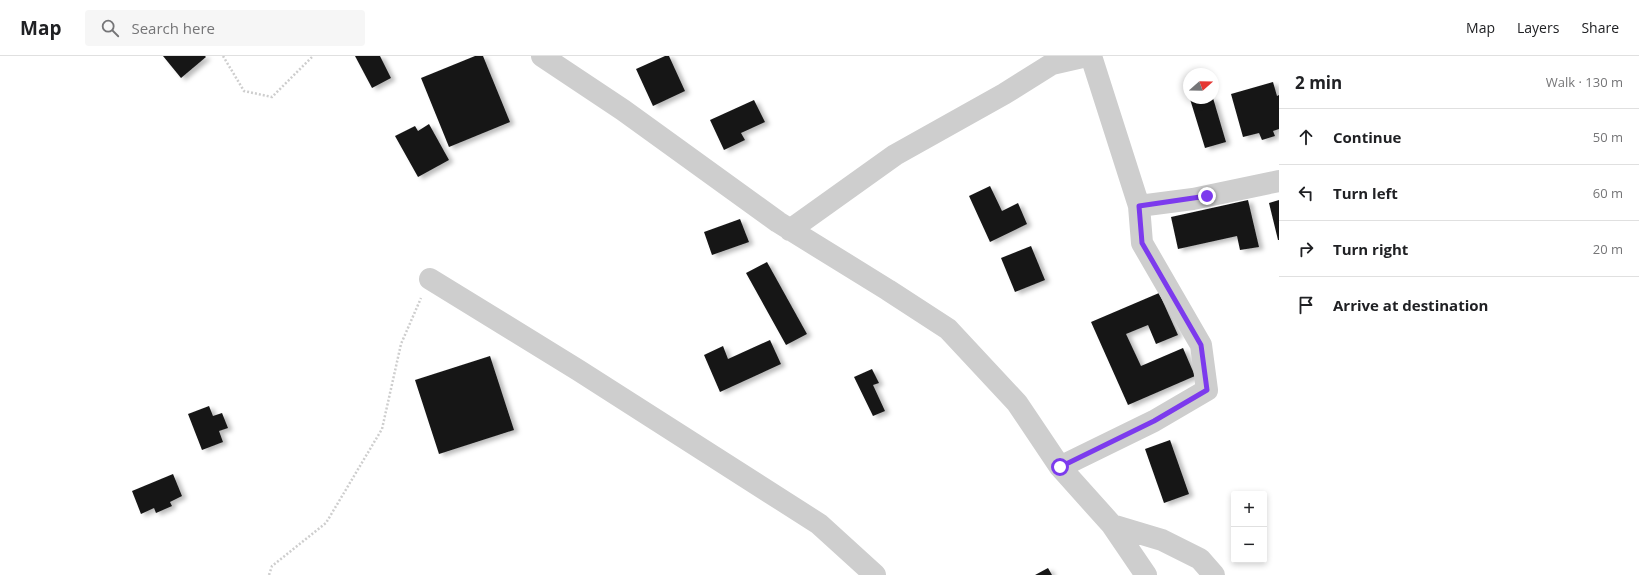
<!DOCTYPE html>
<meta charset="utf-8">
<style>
body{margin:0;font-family:"Open Sans",sans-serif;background:#f6f6f6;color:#202124}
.controls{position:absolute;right:12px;bottom:12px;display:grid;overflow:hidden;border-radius:4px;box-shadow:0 2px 6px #0003}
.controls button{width:36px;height:36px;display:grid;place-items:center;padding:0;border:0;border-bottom:1px solid #e0e0e0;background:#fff;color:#202124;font:20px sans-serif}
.compass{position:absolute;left:1183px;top:12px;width:36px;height:36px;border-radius:50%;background:#fff;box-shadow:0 2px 6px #0003;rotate:70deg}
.stop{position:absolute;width:12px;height:12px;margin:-9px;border:3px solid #7c3aed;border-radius:50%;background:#fff}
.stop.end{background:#7c3aed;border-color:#fff;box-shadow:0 1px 4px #0008}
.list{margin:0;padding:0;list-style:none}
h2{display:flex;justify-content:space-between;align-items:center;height:52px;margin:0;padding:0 16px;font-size:17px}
h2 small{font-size:13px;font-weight:400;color:#757577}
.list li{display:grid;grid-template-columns:26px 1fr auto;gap:12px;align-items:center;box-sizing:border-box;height:56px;padding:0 16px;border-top:1px solid #e0e0e0}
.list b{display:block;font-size:15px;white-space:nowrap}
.list em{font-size:13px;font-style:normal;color:#757577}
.icon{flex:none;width:22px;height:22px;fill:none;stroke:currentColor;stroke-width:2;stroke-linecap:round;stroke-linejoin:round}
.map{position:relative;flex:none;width:1279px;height:519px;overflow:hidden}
header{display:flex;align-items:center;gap:24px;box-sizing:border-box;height:56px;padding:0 20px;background:#fff;border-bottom:1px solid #e0e0e0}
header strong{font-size:19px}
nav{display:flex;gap:22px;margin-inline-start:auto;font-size:14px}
.search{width:280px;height:36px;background:#f6f6f6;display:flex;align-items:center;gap:10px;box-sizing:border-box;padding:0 14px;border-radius:4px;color:#757577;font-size:15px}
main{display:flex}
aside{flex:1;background:#fff}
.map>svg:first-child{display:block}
.building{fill:#181818;filter:url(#shadow)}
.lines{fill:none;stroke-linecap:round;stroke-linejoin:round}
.path{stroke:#cecece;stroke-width:2.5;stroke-dasharray:2 2;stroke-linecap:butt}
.minor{stroke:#cecece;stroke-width:22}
.route{stroke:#7c3aed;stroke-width:5}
</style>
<header>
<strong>Map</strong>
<div class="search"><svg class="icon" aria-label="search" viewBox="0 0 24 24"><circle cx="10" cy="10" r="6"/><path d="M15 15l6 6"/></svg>Search here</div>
<nav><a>Map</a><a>Layers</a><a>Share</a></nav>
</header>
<main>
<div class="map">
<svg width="1279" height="519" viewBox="0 0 1279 519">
<defs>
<filter id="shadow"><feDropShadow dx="4.5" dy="2.5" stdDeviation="2" flood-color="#0004"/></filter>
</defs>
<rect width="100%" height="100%" fill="#fff"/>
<path class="building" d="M163,0h42l1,1 -25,21z
M355,0h25l11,22 -19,10z
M475,0h8l27,66 -61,25 -28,-69z
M665,0h4l16,35 -32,15 -17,-37z
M1273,26l4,14 2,-1v34l-6,2 2,5 -13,4 -3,-7 -16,4 -12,-43z
M1194,42h19l13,44 -21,6 -15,-49z
M754,44l11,22 -24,11 4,7 -21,10 -14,-30z
M429,68l20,36 -31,17 -23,-41 20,-10 3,5z
M990,130l12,25 16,-8 9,21 -37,18 -21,-46z
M1248,144l11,47 -19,3 -3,-14 -59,13 -7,-32z
M1279,144v40h-1l-9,-37z
M740,163l9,23 -37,13 -8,-23z
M1031,190l14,34 -30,12 -14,-34z
M767,206l40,72 -21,11 -40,-72z
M1159,237l19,42 -22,9 -8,-19 -22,9 15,32 42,-18 12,28 -67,29 -37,-83z
M770,284l11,24 -61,28 -16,-37 19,-9 5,13z
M490,300l24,74 -75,24 -24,-74z
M872,313l7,14 -6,2 12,26 -12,5 -19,-39z
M209,350l4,10 9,-3 6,15 -9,3 4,11 -21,8 -14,-36z
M1170,384l19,54 -25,9 -19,-54z
M173,418l9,22 -12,6 2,4 -16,7 -2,-5 -13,6 -9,-23z
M1048,512l4,7h-17z"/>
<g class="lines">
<path class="path" d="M223,0l21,35 28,6 41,-41
M269,519l3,-9 54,-43 56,-94 19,-85 20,-46"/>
<path class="minor" d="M542,0l81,54 155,112 110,68 60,39 69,74 43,64 52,58 50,15 38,19 14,16
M1139,150l54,-7 86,-18
M790,174l105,-75 109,-61 48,-30 35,-8
M430,223l148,91 241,154 56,51
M1060,411l94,-46 53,-31 -6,-45 -59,-102 -3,-37 -48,-150
M1112,469l34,50"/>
</g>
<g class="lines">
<path class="route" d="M1060,411l94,-46 53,-31 -6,-45 -59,-102 -3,-37 68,-10"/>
</g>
</svg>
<div class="controls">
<button>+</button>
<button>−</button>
</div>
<svg class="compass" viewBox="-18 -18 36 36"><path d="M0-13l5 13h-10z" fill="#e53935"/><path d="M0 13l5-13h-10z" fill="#757577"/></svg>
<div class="stop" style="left:1060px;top:411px"></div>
<div class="stop end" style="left:1207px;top:140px"></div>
</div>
<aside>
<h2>2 min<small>Walk · 130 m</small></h2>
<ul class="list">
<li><svg class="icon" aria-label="ahead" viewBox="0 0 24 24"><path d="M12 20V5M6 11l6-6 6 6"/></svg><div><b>Continue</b></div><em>50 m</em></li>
<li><svg class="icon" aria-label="left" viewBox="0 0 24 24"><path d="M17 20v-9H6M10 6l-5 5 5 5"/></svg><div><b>Turn left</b></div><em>60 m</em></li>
<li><svg class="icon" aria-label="right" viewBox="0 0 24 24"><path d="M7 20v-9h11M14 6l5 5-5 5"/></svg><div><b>Turn right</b></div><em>20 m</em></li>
<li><svg class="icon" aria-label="arrive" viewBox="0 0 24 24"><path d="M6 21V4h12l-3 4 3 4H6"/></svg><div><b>Arrive at destination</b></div></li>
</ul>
</aside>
</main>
